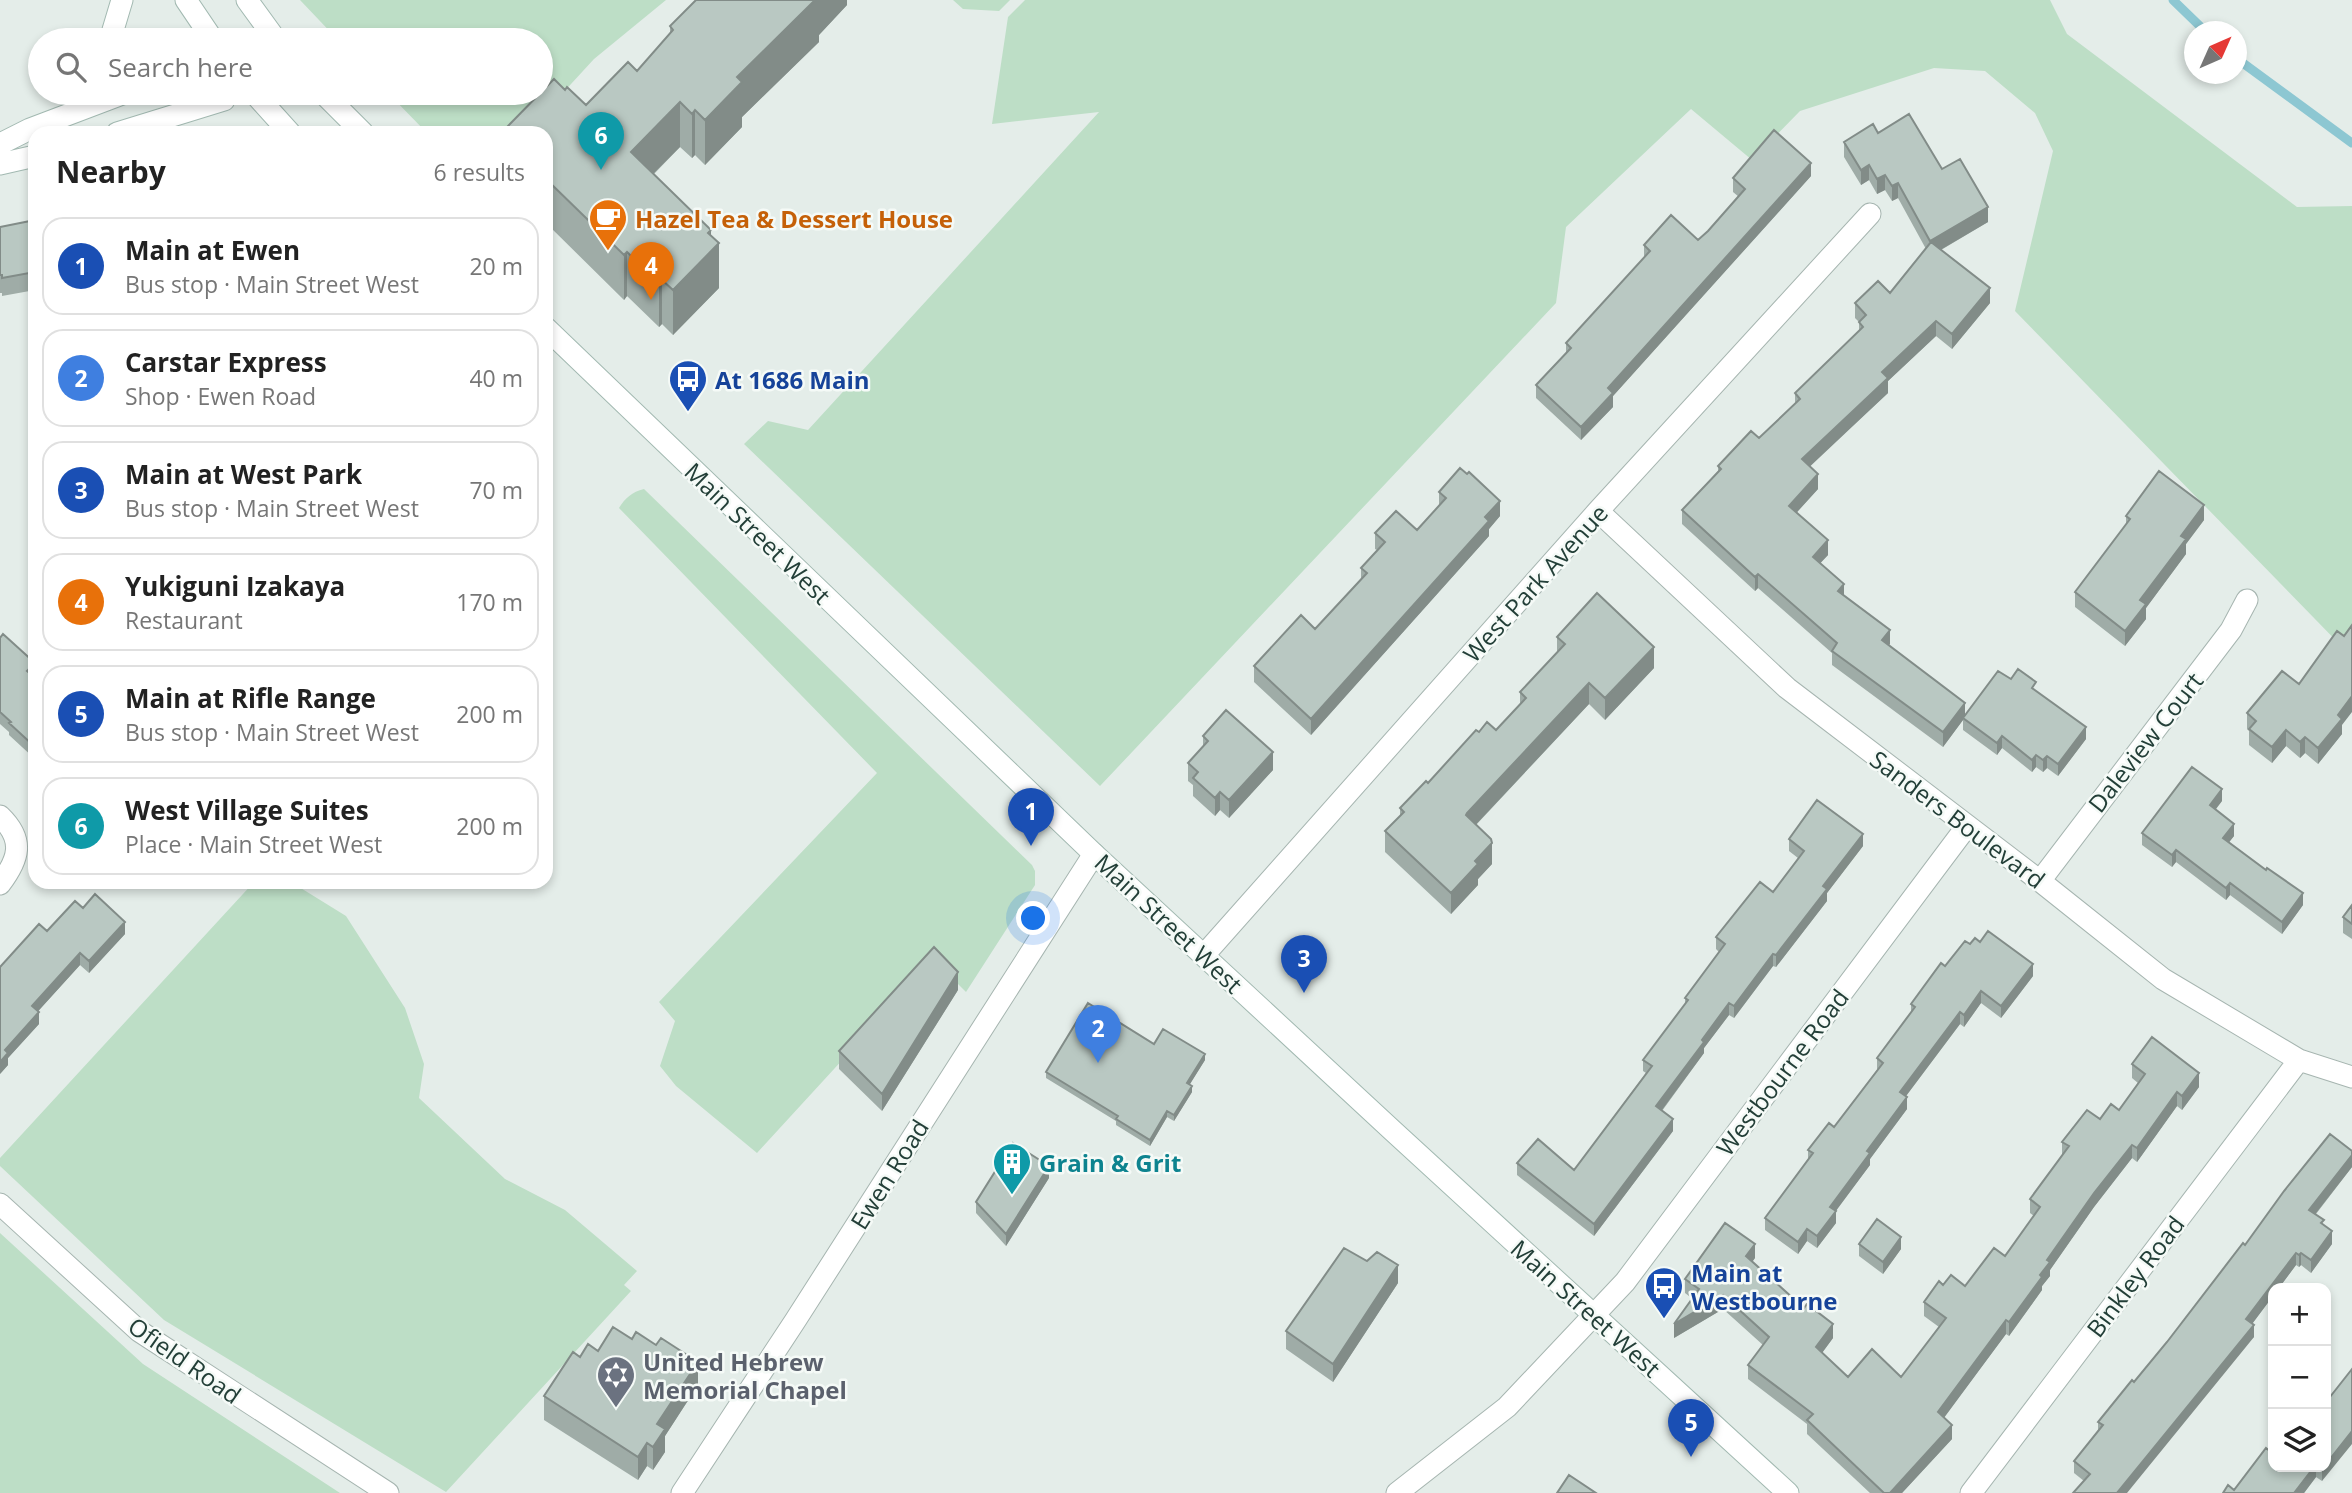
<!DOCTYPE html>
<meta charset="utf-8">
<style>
body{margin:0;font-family:"Open Sans",sans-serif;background:#f2f2f2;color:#222}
.controls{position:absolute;right:21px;bottom:21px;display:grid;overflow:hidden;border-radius:14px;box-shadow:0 4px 10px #0003}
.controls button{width:63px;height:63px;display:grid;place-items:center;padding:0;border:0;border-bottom:2px solid #e0e0e0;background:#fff;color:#222;font:35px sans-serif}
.compass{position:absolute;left:2184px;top:21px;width:63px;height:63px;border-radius:50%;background:#fff;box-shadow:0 4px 10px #0003;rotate:45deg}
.you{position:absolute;left:1034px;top:919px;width:24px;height:24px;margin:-18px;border:5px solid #fff;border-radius:50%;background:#1a73e8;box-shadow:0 0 0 10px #1a73e833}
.badge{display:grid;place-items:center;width:46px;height:46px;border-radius:50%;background:#0b8043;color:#fff;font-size:23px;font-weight:700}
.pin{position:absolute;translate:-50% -58px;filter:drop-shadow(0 2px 4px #0008)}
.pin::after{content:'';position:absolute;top:37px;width:24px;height:21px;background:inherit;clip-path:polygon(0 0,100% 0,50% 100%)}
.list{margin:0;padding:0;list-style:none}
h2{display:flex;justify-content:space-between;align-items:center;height:91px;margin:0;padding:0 28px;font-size:30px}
h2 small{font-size:23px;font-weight:400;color:#767676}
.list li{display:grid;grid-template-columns:46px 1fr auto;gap:21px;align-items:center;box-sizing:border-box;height:98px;margin:0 14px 14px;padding:0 14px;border:2px solid #e0e0e0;border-radius:21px}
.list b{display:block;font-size:26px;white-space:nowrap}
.list p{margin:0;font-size:23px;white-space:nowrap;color:#767676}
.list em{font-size:23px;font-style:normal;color:#767676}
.icon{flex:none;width:38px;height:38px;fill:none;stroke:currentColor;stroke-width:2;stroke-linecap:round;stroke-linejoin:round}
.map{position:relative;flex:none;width:2352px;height:1493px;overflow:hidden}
.search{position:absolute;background:#fff;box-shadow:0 4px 10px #0003;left:28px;top:28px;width:525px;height:77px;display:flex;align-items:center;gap:18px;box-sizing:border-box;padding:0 24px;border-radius:38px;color:#767676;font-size:26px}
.panel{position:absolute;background:#fff;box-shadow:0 4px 10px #0003;left:28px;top:126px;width:525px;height:763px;border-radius:21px}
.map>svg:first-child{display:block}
.green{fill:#bddec6}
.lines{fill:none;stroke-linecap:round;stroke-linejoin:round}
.stream{stroke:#8dc7d2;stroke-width:9}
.minor-casing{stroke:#a6b5b0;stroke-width:23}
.secondary-casing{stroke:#a2b9b1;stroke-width:23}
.minor{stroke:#fff;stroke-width:21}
.secondary{stroke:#fff;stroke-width:21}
.wall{fill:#9faca7}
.shaded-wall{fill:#828c88}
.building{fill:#b9c8c2;stroke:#828c88;stroke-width:2}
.labels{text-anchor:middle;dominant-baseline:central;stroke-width:5;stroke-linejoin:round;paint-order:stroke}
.food-label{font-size:24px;font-weight:bold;fill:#c56008;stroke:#f5faf7;text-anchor:start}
.transit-label{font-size:24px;font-weight:bold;fill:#164399;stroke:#f5faf7;text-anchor:start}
.street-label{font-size:24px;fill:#233f38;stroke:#f5faf7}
.culture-label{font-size:24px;font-weight:bold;fill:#0d838f;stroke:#f5faf7;text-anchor:start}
.worship-label{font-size:24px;font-weight:bold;fill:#5b616d;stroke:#f5faf7;text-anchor:start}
</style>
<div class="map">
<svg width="2352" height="1493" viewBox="0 0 2352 1493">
<rect width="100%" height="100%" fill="#e4ede9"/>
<path class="green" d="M300,0h366l-72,59 -68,74h-99l-39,-40h153v-53h-203z
M953,0h57l-11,11 -36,-2z
M1025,0h1025l17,34 230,173 55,-1v451l-337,-346 38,-160 -18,-38 -50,-42 -51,-3 -134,43 -48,49 -61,-51 -125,118 -10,76 -456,483 -356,-342 24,-23 40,9 291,-318 -107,12 16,-107z
M644,489l388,376 3,6v14l-69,107 -32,-32 -177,193 -81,-67 -16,-20 15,-45 -16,-19 218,-229 -258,-265c6,-10 13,-16 25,-19z
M254,882h37l55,34 59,92 19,56 -5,34 86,81 60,31 72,61 -13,14 7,6 -185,201 -282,-172 -164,-154v-8z
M0,1233l143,131 197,129h-340z"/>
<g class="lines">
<path class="stream" d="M2173,0l33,32
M2236,58l116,85"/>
<defs>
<path id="minor" d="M1598,511l189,177 253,193 123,98 136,81 53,17
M0,816c25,24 19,43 0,68
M2040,881l191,-251 16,-30
M1204,955l394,-444 272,-297
M0,1204l139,127 249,162
M682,1493l113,-172 299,-467
M1397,1493l110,-86 118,-125 342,-456
M1971,1493l328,-433"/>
<path id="secondary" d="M186,0l27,40
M247,0l29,40
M110,40l12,-40
M254,93l36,40
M323,93l40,40
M117,133l107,-33 3,-7
M0,144l30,-15 95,-36
M0,164l35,-8
M546,328l548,526 299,277 395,362"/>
</defs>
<use href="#minor" class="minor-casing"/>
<use href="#secondary" class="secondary-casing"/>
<use href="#minor" class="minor"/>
<use href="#secondary" class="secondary"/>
</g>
<path class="wall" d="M847,0v5l-28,30v7l-77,75v10l-37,38 -10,-10 -3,3 -12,-11 -26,27 57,61 8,53 -46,47 -11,-11 -3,3 -32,-31 -3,4 -78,-77v-90h-40v-5l59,-38 21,15 51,-34 33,-38v-7z
M1878,133l64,36 46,53 -47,28 49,53 -38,46 -16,-13 -48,45v12l-79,73 9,23 -22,24 32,42 -8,8 24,33 45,49 76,70 46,-36 25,12 50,48 -28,37 -11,-8 -4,4 -7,-5 -4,5 -30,-24 -5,7 -34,-25v-10l-20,27 -111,-82v-12l-74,-65 -3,3 -73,-67v-14l36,-39v-5l41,-28 36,-35v-10l64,-62v-9l-4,-4v-15l35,-10 36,-44 -28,-51 -6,3 -7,-11 -8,4 -8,-14 -8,5 -17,-28v-15z
M1811,176l-198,220v11l-32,33 -45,-42v-13l30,-32v-10l78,-84v-14l54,-5 10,-9 31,-34 -6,-5v-14z
M35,220v70l-33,6v-3h-2v-66z
M1439,492l61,24 -11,13v7l-178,199 -57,-53v-16l61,-37 46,-50v-11l16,-18 -2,-1v-16l42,-3 22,-24z
M2126,516l78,4 -18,24v10l-40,54v11l-21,27 -50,-39v-15l51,-67z
M1557,637l97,31 -49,52 -16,-16 -113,121 16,39 -14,15v6l-27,29 -66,-62v-21l15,-15v-8l28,-25 68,-53 24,-25v-13l37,-40z
M0,638l35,37 -2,2 2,1v81l-26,-24v-3l-9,-8z
M2247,713l95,12v9l-24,30 -13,-11 -5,5 -14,-12 -14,17 -23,-18v-14l-2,-2z
M1203,736l70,34 -44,48 -9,-8 -5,6 -22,-20v-11l-5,-4v-18l15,-16z
M2222,801l-7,8 19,27 -5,6 74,63 -21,29 -52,-39 -4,5 -50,-38 -4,5 -30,-22v-12z
M1789,839l74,7 -36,47v8l-51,66 -3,-1 -39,52 -5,-3 -25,33v5l-42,58 11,20 -79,105 -77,-61v-12l57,7 72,-97 -3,-2v-11l42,-56v-6l34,-46 -3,-3v-12l57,-45 25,-34 -9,-7z
M2352,905v34l-9,-6v-16z
M47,931l78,3 -36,39 -9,-8 -42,46 1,13 -31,34v7l-8,9z
M1970,944l63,32 -32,42 -20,-15 -17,24 -4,-3 -54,72 1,13 -37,50v6l-35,46 1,12 -19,25 -10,-7 -9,13 -33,-24v-12l43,-59v-9l26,-23 43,-57v-12l34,-45v-9l34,-38z
M958,990l-76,121 -43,-42v-18z
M1154,1044l51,16 -16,25 3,7 -18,29 -7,-4 -17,29 -34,-21v-4l-70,-43v-6z
M2132,1064l67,23 -17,23 -5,-4 -40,56 -5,-4 -38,49 -44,63v6l-8,10v4l-33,46 -3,-2 -62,83 8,22 -50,54h-32l-63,-59v-10l-59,-45v-14l15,-20 -40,-36 -49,29 19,-39 -8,-6v-14l70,-21 -3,4 81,76 -11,15 26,24h53l38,-50 -15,-11v-14l19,-17 22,1 40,-30 29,-40 -4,-3v-14l32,-44v-13l38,-23 19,-9 19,-27 -6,-5z
M2352,1151v16l-36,47 8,11 8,19 -21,29 -10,-8 -2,2 -3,-2 -44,59 2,13 -170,144 -10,-8v-12l24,-30v-9l36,-40 111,-137z
M1049,1178l-43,68 -30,-33v-11z
M1859,1244l42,5 -18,25 -24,-18z
M1367,1261l31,22 -65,99 -47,-33v-18z
M598,1351l100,34 -33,51v16l-12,18 -6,-4 -9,14 -94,-60v-24l36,-39z
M2273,1467h53l-4,14 -6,-4 -12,16h-81l11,-3z"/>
<path class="shaded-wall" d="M815,0h32v5l-28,30v7l-77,75v10l-37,38v-45l32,-43z
M680,102v45l-49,49v-44z
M695,110v45l-3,3v-44z
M1811,163v13l-198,220v11l-32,33v-13l27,-39z
M1869,165v15l-8,5v-15z
M1885,175v15l-8,4v-15z
M1898,183v15l-6,3v-15z
M1988,207v15l-58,34v-15z
M711,230v21l8,-8v45l-46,47v-45z
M627,252v44l-3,4v-45z
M662,280v44l-3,3v-44z
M1990,288v15l-38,46v-15z
M1936,321v15l-48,45v12l-86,81v-15l80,-87z
M1818,474v15l-29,32v-15z
M1500,501v15l-11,13v7l-178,199v-16z
M2204,505v15l-18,24v10l-40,54v11l-21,27v-15l15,-31 41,-64z
M1828,540v15l-15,16v-14z
M1758,574v14l-3,3v-14z
M1844,584v15l-6,-8z
M1890,630v14l-8,10v-14z
M1654,647v21l-49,52v-22z
M35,663v12l-8,8v-12z
M1589,683v21l-122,130v-21z
M2352,696v16l-10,13v9l-24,30v-16l20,-33z
M1965,703v14l-2,1v2l-20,27v-15z
M2086,727v12l-28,37v-12z
M2286,730v16l-14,17v-16z
M2002,736v12l-5,7v-12z
M2305,737v16l-5,5v-16z
M1273,752v18l-44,48v-18z
M2036,755v12l-4,5v-12z
M2047,756v12l-4,4v-12z
M2222,789v12l-12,16v-12z
M1220,792v18l-5,6v-18z
M2234,824v12l-11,14v-12z
M1863,834v12l-36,47v8l-51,66v-12l47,-69z
M1492,843v21l-14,15v6l-27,29v-21l24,-32z
M2176,850v12l-4,5v-12z
M2230,883v12l-4,5v-12z
M2303,893v12l-21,29v-12z
M125,922v12l-36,39v-12z
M80,953v12l-48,53v-12z
M1773,954v12l-39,52v-12z
M2033,964v12l-32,42v-12z
M958,972v18l-76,121v-17z
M1981,991v12l-17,24v-12z
M1729,1003v12l-25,33v5l-48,65v-12z
M39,1012v12l-31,34v7l-8,9v-12l5,-12z
M1960,1012v12l-60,80v-12z
M1205,1054v6l-18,29v-6z
M2199,1073v14l-17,23v-14z
M1192,1086v6l-18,29v-6z
M2177,1092v14l-40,56v-14z
M1907,1097v12l-37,50v6l-40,54v-12l37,-56z
M1167,1111v6l-17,29v-6z
M1673,1119v12l-79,105v-12z
M2132,1145v13l-38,49 -44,63v6l-8,10v4l-33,46v-14l31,-47 7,-15 47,-67z
M2352,1155v12l-43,55v-12z
M1049,1166v12l-43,68v-12z
M1836,1211v12l-19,25v-12z
M1807,1229v12l-9,13v-12z
M2332,1231v13l-21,29v-13z
M1901,1237v12l-18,25v-12z
M1755,1244v14l-9,12v-14z
M2296,1253v12l-17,23h-6v8l-27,36v-13z
M2301,1253v12l-2,2v-12z
M1398,1265v18l-65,99v-18z
M1723,1295v14l-49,29v-14z
M2006,1320v14l-68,92v-14z
M1833,1324v14l-17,23v-14z
M2254,1325v12l-127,156h-10z
M698,1362v23l-33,51v16l-12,18v-23l4,-23z
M1952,1425v14l-50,54h-12z
M2352,1431v13l-30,37v-12l2,-2h2v-3z
M647,1443v23l-9,14v-23z
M2314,1467h2v10l-12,16h-10z"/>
<path class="building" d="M696,0h119l-78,77 5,5 -37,38 -10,-10 -3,4 -12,-12 -49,50 80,78 -3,3 11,10 -46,47 -11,-10 -3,3 -32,-31 -3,3 -78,-76v-46h-36l-4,-5 48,-49 11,11 2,-3 19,18 42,-43 9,9 36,-41 -3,-4z
M1909,114l33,55 18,-10 28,48 -58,34 -32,-58 -6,3 -7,-11 -8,4 -8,-14 -8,5 -17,-28 29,-18 5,9z
M1774,130l37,33 -203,225 5,5 -32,34 -45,-42 35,-37 -5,-5 84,-92 -6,-6 27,-30 27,25 10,-9 37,-42 -12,-11z
M35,220v52l-33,6v-3h-2v-48z
M1931,242l59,46 -38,46 -16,-13 -54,51 6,6 -86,81 16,15 -29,32 39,34 -15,17 31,27 -6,7 52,39 -8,10 83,63 -22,29 -111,-81 5,-8 -79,-69 -3,3 -73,-67 39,-41 -3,-3 33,-35 8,7 41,-39 -5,-6 68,-66 -4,-5 7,-7 -11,-12 23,-22 12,12z
M1460,468l7,6 2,-2 31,29 -15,16 4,4 -178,198 -57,-53 47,-51 14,14 52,-56 -6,-5 24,-26 -10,-9 21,-22 21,19 29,-32 -7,-6z
M2159,471l45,34 -23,31 5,3 -46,61 6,4 -21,27 -50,-39 55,-73 -4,-3z
M1597,593l57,54 -49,51 -16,-15 -122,130 -1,2 25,24 1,4 -17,18 3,3 -27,29 -66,-62 19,-19 -4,-4 26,-27 2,2 48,-53 3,2 8,-10 9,8 30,-32 -6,-6 45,-48 -8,-7z
M2352,625v71l-14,19 4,4 -24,29 -13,-11 -5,5 -14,-12 -14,17 -23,-18 7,-8 -9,-8 35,-42 17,13 38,-53 7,5z
M3,634l32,29 -8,8 8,7v69l-26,-24 2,-1 -11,-10v-74z
M2018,669l18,13 -4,6 54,39 -28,37 -11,-8 -4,4 -7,-5 -4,5 -30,-24 -5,7 -34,-25 35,-47 13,8z
M1226,710l47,42 -44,48 -9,-8 -5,6 -22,-20 5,-6 -10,-9 20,-22 -5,-5z
M2192,767l30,22 -12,16 24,19 -11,14 43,32 1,-2 36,25 -21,29 -52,-39 -4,5 -50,-38 -4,5 -30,-22z
M1817,800l46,34 -40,52 4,3 -51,66 -3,-1 -39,52 -5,-3 -27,37 2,2 -48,64 17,13 -79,105 -77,-61 21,-24 36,31 78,-104 -9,-6 45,-60 -3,-2 40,-54 -9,-7 44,-55 13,10 31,-41 -15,-12z
M95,894l30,28 -36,39 -9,-8 -48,53 7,6 -34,38 3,3 -8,9v-95l39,-43 8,7 28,-30 8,7z
M2352,905v19l-9,-7z
M1988,931l45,33 -32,42 -20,-15 -17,24 -4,-3 -60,80 7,5 -40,54 3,2 -40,54 6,4 -19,25 -10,-7 -9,13 -33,-24 48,-65 -5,-3 21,-27 5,4 49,-64 -6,-5 38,-51 -4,-3 30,-41 4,3 20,-25 5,3 5,-6 5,4z
M934,947l24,25 -76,122 -43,-43z
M1088,1003l66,41 9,-15 42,25 -18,29 5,3 -18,29 -7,-4 -17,29 -34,-21 2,-3 -72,-44z
M2152,1037l47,36 -17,23 -5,-4 -40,56 -5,-3 -38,48 -47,67 3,2 -10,13 2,2 -33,45 -3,-2 -68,92 14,13 -62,68h-6l-77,-73 6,-6 -65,-49 21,-28 -46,-42 -49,29 25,-35 -14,-10 40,-56 30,21 -9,12 58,52 3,-4 26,20 -17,23 32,30 24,-28 29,28 45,-59 -22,-16 15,-21 4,4 8,-10 14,11 29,-38 11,8 35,-49 -10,-8 39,-53 -7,-4 25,-32 13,9 11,-15 8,6 26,-36 -13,-10z
M2330,1134l22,17v4l-43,55 15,10 -3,3 11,8 -21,29 -10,-7 -2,2 -3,-2 -50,66 8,6 -137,168h-44l17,-19 -16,-13 29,-36 -5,-3 34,-42 2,2 33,-40 76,-99 2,2 39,-54z
M1013,1143l36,23 -43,68 -30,-32z
M1877,1219l24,18 -18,25 -24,-18z
M1344,1248l23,13 10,-9 21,13 -65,99 -47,-33z
M613,1327l19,12 4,-7 20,13 5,-7 37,24 -41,62 8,5 -12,18 -6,-4 -9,14 -94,-61 29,-44 7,5 8,-13 10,7z
M2352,1369v62l-26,33v-62z
M2266,1448l5,4 2,-4v19h41l-20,26h-71l5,-8 6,5z
M1569,1475l27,18h-39z"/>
<defs>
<symbol id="cafe-pin" viewBox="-11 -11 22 30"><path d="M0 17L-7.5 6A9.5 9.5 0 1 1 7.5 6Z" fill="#e8710a" stroke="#f5faf7"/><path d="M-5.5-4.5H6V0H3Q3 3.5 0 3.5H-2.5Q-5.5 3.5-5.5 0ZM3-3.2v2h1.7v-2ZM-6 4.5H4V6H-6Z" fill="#fff"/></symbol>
<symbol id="bus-pin" viewBox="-11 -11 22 30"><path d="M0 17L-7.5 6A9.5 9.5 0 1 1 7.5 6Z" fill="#1a4fb4" stroke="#f5faf7"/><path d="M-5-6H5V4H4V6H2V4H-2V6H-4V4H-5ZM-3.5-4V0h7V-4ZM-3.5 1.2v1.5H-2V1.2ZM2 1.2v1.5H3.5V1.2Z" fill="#fff"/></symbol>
<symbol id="building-pin" viewBox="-11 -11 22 30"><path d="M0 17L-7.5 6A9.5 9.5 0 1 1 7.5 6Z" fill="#0f9aa8" stroke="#f5faf7"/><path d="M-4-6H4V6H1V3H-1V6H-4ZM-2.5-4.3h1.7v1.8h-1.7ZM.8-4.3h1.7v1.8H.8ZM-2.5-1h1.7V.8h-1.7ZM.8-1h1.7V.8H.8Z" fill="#fff"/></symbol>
<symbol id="synagogue-pin" viewBox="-11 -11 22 30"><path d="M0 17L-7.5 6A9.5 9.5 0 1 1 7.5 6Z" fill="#6b7280" stroke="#f5faf7"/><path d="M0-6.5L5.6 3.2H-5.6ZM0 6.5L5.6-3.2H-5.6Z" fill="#fff"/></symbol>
</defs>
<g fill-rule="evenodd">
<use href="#cafe-pin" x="586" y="196" width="44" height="60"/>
<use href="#bus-pin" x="666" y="357" width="44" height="60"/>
<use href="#building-pin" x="990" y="1140" width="44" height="60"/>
<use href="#bus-pin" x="1642" y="1264" width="44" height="60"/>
<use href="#synagogue-pin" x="594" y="1353" width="44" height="60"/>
</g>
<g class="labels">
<g class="food-label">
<text x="635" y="218">Hazel Tea &amp; Dessert House</text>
</g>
<g class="transit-label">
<text x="715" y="379">At 1686 Main</text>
<text x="1691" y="1272">Main at<tspan x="1691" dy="28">Westbourne</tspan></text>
</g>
<g class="street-label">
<text transform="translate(758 533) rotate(44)">Main Street West</text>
<text transform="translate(1535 583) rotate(-48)">West Park Avenue</text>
<text transform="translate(2145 742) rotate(-52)">Daleview Court</text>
<text transform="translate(1958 819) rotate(37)">Sanders Boulevard</text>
<text transform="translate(1169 923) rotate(43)">Main Street West</text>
<text transform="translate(1782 1072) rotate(-53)">Westbourne Road</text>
<text transform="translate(889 1174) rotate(-58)">Ewen Road</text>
<text transform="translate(2135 1276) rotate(-53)">Binkley Road</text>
<text transform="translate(1586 1308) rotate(42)">Main Street West</text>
<text transform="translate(185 1360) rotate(35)">Ofield Road</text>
</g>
<g class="culture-label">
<text x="1039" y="1162">Grain &amp; Grit</text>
</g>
<g class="worship-label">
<text x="643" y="1361">United Hebrew<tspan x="643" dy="28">Memorial Chapel</tspan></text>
</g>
</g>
</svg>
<div class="controls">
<button>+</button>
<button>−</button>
<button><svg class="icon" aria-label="layers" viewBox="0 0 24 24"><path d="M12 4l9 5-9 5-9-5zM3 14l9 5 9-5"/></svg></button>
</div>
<svg class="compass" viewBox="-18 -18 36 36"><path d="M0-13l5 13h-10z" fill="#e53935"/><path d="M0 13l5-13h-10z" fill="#767676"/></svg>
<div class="you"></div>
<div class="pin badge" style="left:1031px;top:846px;background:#1a4fb4">1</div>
<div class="pin badge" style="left:1098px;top:1063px;background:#3f7fe0">2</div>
<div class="pin badge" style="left:1304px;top:993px;background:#1a4fb4">3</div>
<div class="pin badge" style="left:651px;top:300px;background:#e8710a">4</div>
<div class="pin badge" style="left:1691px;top:1457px;background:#1a4fb4">5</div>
<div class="pin badge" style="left:601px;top:170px;background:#0f9aa8">6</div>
<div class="search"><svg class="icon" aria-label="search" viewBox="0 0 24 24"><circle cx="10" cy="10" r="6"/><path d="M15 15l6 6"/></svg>Search here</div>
<section class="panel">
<h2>Nearby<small>6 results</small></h2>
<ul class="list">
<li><span class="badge" style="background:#1a4fb4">1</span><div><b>Main at Ewen</b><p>Bus stop · Main Street West</p></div><em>20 m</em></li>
<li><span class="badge" style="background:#3f7fe0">2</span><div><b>Carstar Express</b><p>Shop · Ewen Road</p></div><em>40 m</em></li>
<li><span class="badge" style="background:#1a4fb4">3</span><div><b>Main at West Park</b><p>Bus stop · Main Street West</p></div><em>70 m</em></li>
<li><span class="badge" style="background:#e8710a">4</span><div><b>Yukiguni Izakaya</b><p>Restaurant</p></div><em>170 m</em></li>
<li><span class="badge" style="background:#1a4fb4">5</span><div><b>Main at Rifle Range</b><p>Bus stop · Main Street West</p></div><em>200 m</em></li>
<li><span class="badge" style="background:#0f9aa8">6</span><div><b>West Village Suites</b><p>Place · Main Street West</p></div><em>200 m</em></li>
</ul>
</section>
</div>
